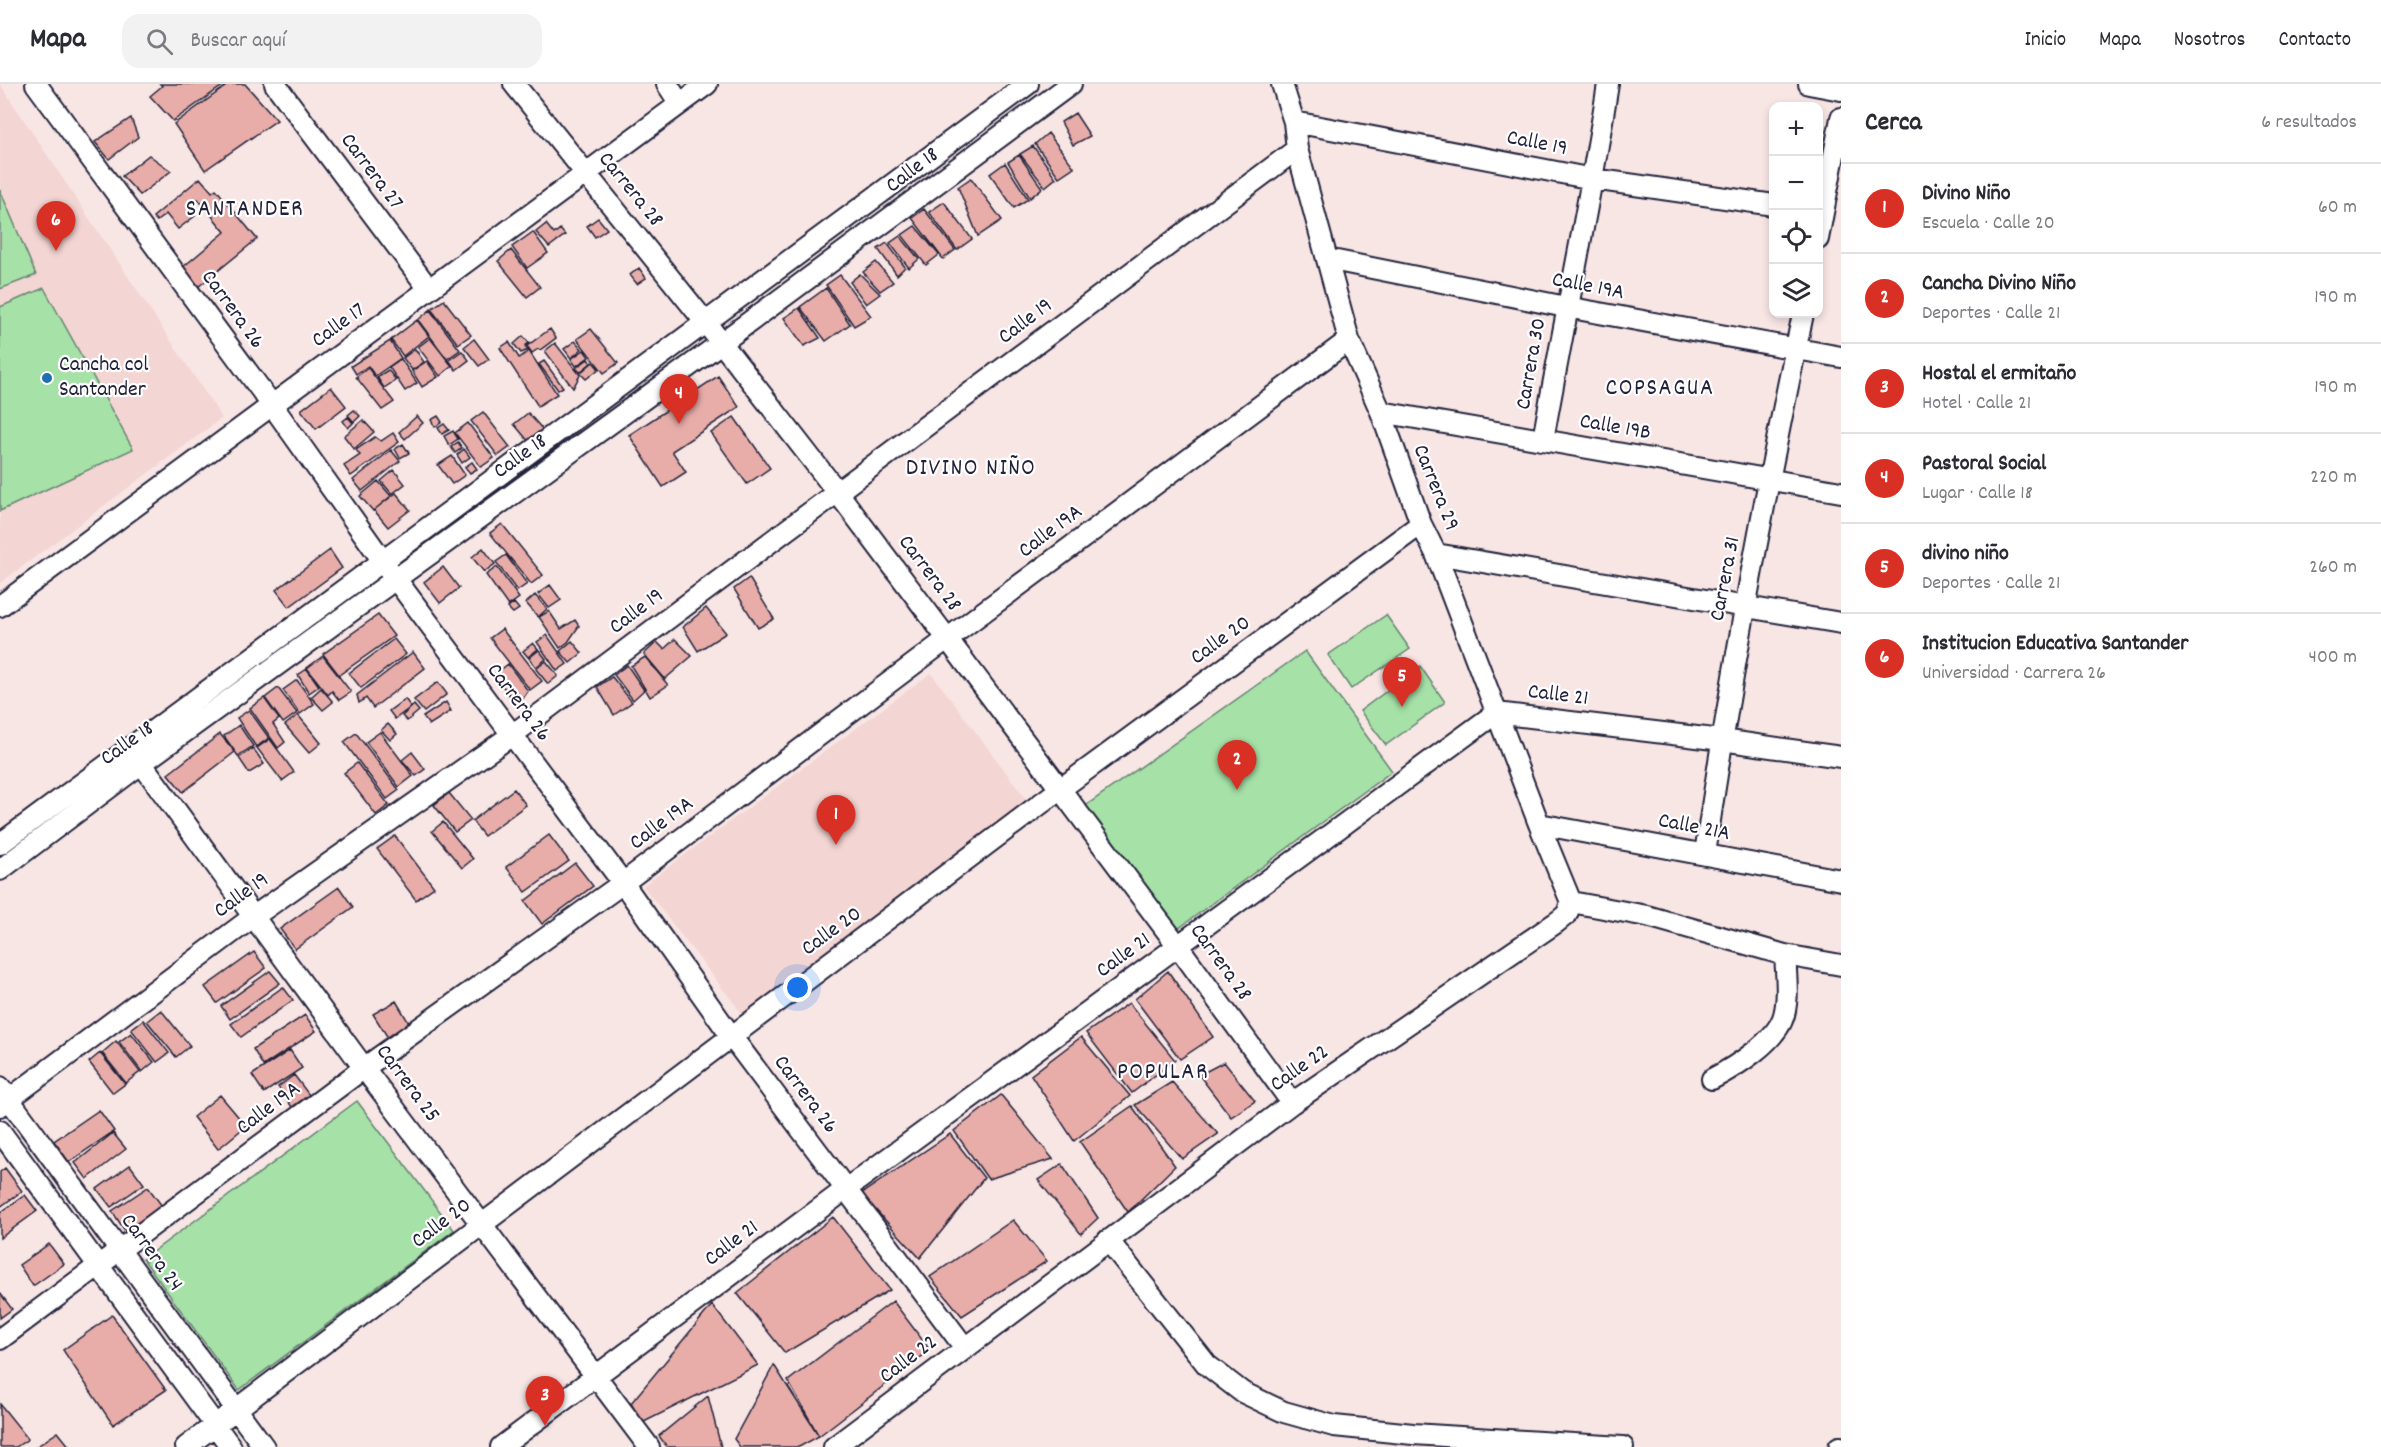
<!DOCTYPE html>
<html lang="es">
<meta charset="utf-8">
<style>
body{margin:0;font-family:Dekko,sans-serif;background:#f2f2f3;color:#2b2b33}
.controls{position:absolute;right:18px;top:18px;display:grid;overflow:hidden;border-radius:12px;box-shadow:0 3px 9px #0003}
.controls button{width:54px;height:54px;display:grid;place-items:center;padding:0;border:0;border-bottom:2px solid #e1e1e2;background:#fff;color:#2b2b33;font:30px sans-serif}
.you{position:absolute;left:798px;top:904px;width:21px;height:21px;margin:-15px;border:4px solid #fff;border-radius:50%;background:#1a73e8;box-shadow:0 0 0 9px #1a73e833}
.badge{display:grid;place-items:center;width:39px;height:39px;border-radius:50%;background:#d93025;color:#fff;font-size:20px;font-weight:700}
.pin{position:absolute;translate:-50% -50px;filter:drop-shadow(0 2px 3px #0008)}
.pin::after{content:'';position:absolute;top:32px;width:21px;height:18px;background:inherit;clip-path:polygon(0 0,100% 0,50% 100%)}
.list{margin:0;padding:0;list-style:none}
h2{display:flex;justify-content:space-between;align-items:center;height:78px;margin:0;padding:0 24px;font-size:26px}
h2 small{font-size:20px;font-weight:400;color:#7c7c81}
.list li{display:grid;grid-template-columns:39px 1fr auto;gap:18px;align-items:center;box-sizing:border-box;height:90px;padding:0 24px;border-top:2px solid #e1e1e2}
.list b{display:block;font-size:22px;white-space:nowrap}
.list p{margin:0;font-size:20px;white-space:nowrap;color:#7c7c81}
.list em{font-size:20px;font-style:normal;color:#7c7c81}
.icon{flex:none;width:33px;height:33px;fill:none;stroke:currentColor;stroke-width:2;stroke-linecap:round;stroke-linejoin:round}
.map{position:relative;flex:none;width:1841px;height:1363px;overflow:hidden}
header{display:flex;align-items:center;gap:36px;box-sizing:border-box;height:84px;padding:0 30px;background:#fff;border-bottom:2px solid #e1e1e2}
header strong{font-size:28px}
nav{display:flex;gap:33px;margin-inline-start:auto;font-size:21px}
.search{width:420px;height:54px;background:#f2f2f3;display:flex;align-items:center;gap:15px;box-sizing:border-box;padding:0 21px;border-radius:18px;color:#7c7c81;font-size:22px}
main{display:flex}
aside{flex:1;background:#fff}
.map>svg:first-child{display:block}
.built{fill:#f3d5d3}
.green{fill:#a6e1a7;stroke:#648271;stroke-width:1.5}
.building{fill:#e8ada9;stroke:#22223b;stroke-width:1.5}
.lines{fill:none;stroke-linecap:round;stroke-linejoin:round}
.minor-casing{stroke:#22223b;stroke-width:24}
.minor{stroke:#fff;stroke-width:20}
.poi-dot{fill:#1f6fb2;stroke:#fff;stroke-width:2}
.labels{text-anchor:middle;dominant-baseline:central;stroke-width:4.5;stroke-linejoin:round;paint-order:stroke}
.street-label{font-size:22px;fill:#22223b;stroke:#fff}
.poi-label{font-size:22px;fill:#22223b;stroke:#fff;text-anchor:start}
.neighbourhood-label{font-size:24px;letter-spacing:1.5px;fill:#22223b;stroke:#fff}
</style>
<header>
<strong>Mapa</strong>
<div class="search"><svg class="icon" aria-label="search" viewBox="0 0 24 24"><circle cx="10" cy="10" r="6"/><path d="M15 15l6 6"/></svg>Buscar aquí</div>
<nav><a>Inicio</a><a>Mapa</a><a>Nosotros</a><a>Contacto</a></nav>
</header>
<main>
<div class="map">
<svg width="1841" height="1363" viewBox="0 0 1841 1363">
<rect width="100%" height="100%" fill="#f8e6e5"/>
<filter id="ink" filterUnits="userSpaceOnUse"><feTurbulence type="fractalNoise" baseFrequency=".0167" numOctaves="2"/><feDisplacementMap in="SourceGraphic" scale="12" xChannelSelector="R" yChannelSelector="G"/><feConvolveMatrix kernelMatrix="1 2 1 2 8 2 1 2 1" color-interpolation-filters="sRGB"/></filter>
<g filter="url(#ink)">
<path class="built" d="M0,0l222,334 -222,165z
M931,589l99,131 -286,212 -101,-130z"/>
<path class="green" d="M0,106l36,85 -36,14z
M44,204l89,161 -133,62v-204z
M1386,531l24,34 -59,40 -23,-34z
M1305,567l87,120 -217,160 -94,-122z
M1420,582l25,36 -59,43 -26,-34z
M357,1017l97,129 -215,160 -96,-131z"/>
<path class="building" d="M160,0h65l-52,37 -23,-25 12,-10z
M229,0h16l32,36 -72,50 -31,-46z
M1075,29l15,23 -17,9 -12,-23z
M131,34l7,19 -29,22 -14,-17z
M1048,49l26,34 -15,10 -24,-33z
M1033,62l23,32 -11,9 -25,-33z
M149,71l22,16 -31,24 -18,-19z
M1019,71l23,33 -12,10 -22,-36z
M1005,79l23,36 -14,9 -24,-34z
M200,94l12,14 4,-3 41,50 -59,48 -15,-20 42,-35 -27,-33 -9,4 6,13 -17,13 -12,-15 -9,7 -4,-4z
M971,94l31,42 -24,16 -20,-49z
M944,118l28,37 -15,11 -28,-38z
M924,125l31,41 -12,9 -31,-41z
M598,134l9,11 -12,8 -8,-11z
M546,140l8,10 6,-5 5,6 -16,12 -13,-15z
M915,142l24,29 -13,10 -24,-30z
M533,148l15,21 -21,15 -15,-21z
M900,152l19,23 -10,9 -19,-25z
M887,159l18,24 -8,8 -19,-26z
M511,166l29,37 -13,10 -29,-36z
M876,178l17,20 -13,9 -17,-19z
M639,184l7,10 -9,6 -7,-9z
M860,190l20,20 -14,10 -16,-22z
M840,191l31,41 -17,10 -28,-41z
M826,204l24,36 -24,17 -26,-34z
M444,216l27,35 -13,9 -27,-35z
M799,224l21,30 -16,8 -20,-28z
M430,226l30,40 -13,9 -29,-39z
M417,236l12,16 -26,20 -12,-16z
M550,245l6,9 -16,12 -2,-1 -6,4 -5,-7z
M591,245l27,34 -14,10 -27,-34z
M523,252l6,7 -4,3 3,4 -7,3 -7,-9z
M430,254l22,28 -12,10 -22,-29z
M474,255l15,20 -10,7 -15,-19z
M390,257l11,17 -26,18 -7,-10 -12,8 -5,-8z
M575,257l7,8 -11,9 -7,-9z
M509,258l10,16 10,-7 28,43 -19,12 -38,-58z
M555,259l25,32 -7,13 -28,-37z
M415,265l9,13 -12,8 -9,-12z
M584,266l5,7 -13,9 -5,-7z
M462,267l7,9 -13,10 -7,-10z
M401,275l16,24 -12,8 -16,-24z
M588,275l3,4 -11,9 -4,-4z
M427,277l11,16 -16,10 -10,-16z
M544,277l19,26 -5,3 -19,-26z
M593,278l6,7 -13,10 -6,-6z
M368,284l26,34 -12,8 -26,-33z
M388,286l8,10 -12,8 -7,-11z
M718,292l21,31 -67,44 14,21 -23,15 -34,-52z
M331,303l15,19 -30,23 -15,-19z
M354,326l6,6 -6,6 -6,-7z
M483,328l27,35 -12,9 -27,-35z
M528,329l16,18 -14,12 -16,-19z
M417,332l6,7 -18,16 -6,-7z
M438,332l4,6 -7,5 -4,-7z
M348,333l5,6 -5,5 -5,-7z
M734,333l36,51 -23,16 -36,-51z
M363,336l11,12 -20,17 -10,-13z
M468,339l26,35 -13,9 -26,-34z
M444,340l5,6 -7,4 -4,-6z
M453,347l5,8 -9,6 -5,-9z
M393,349l6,9 -48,34 -7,-10 16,-11 -4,-5 19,-13 6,4z
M458,358l4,6 -7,5 -4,-6z
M403,360l6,9 -9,5 -5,-9z
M464,365l6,8 -8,6 -5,-8z
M391,366l9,11 -38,30 -9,-11z
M452,372l13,19 -13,9 -14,-19z
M472,378l5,7 -7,4 -5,-6z
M394,386l11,14 -13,10 -11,-13z
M378,397l13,15 -18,15 -13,-15z
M396,409l14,17 -22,17 -14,-17z
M502,440l41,51 -12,9 -41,-51z
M483,464l12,16 -11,8 -12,-15z
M330,466l12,18 -53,39 -13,-17z
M506,471l21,29 -10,7 -21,-29z
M443,483l16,21 -19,15 -16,-21z
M497,483l22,31 -11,8 -22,-31z
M749,494l25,41 -16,9 -24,-39z
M550,501l11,15 -12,8 -11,-14z
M535,511l12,14 -9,8 -12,-14z
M514,519l5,6 -6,4 -5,-5z
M706,524l20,25 -28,18 -15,-24z
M549,527l12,18 14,-9 4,6 -11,16 -8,6 -21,-31z
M378,531l16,21 -55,39 -16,-21z
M502,545l40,52 -12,9 -40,-52z
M547,551l20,29 -10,7 -20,-29z
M394,555l12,15 -45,34 -12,-15z
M675,555l17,17 -27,23 -21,-25 13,-12 7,7z
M572,557l10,12 -12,10 -10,-12z
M533,559l5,6 -10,8 -5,-6z
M539,566l7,9 -10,8 -7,-9z
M413,568l12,16 -52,40 -7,-10 -7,5 -2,-8z
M323,572l28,36 -12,8 -7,-9 -4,4 -21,-27z
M645,573l23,28 -18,12 -19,-31z
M546,577l12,15 -10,8 -12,-15z
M508,580l20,27 -10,15 -24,-31z
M627,581l17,25 -11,10 -19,-25z
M307,585l12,17 -10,7 -11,-18z
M612,593l20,25 -18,13 -17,-28z
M297,596l17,24 -14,10 -17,-24z
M438,598l9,12 -23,18 -10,-12z
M278,604l19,25 -14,10 -18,-25z
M321,604l12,14 -10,8 -12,-13z
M264,614l15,21 -6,5 12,18 -7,6 -28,-40z
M405,615l6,8 -16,12 -6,-8z
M446,618l5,9 -22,14 -6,-8z
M414,621l5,6 -12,10 -5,-5z
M249,626l20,28 -13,9 -19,-29z
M298,631l23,28 -12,10 -24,-28z
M388,640l9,10 -7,6 -9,-10z
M239,641l14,21 -15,10 -14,-20z
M380,648l33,44 -14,11 -33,-45z
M356,649l43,57 -12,9 -43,-57z
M220,650l15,18 -52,40 -15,-18z
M270,655l24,33 -12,9 -25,-33z
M253,664l11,16 -15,9 -10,-15z
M412,668l13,17 -9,7 -14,-16z
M357,679l32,42 -13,10 -32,-42z
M514,705l12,16 -42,31 -12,-15z
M449,709l22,27 -16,12 -21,-27z
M443,738l30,37 -11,9 -30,-37z
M549,751l20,26 -43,31 -20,-25z
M395,752l39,51 -18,13 -39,-51z
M575,779l18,23 -51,38 -17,-23z
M339,803l14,20 -58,42 -15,-20z
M254,868l12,16 -49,35 -12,-16z
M270,887l10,12 -50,36 -9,-13z
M1168,887l45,66 -33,22 -45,-60z
M283,903l10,13 -52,37 -10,-13z
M396,917l16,27 -22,13 -17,-27z
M1129,919l46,57 -43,33 -46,-60z
M161,926l29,36 -14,11 -29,-36z
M305,931l11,16 -53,35 -10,-17z
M143,936l26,33 -12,9 -26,-33z
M131,949l23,29 -12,10 -23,-30z
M1081,953l49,59 -56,45 -43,-66z
M116,957l24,31 -14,11 -24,-30z
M290,966l12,18 -38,25 -12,-18z
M100,969l25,31 -12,9 -24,-31z
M1224,978l31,39 -24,16 -32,-42z
M294,991l15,20 -17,12 -14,-20z
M1172,998l46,52 -36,25 -47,-54z
M220,1011l26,31 -28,23 -25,-32z
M1001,1011l52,64 -65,20 -34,-48z
M1132,1022l43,60 -47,46 -48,-70z
M99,1026l15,21 -45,31 -15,-21z
M113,1049l13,16 -39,30 -12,-16z
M950,1050l34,44 -64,80 -59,-64z
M1062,1080l36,54 -17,16 -43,-54z
M130,1081l14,19 -33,23 -14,-18z
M5,1084l17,23 -22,16v-35z
M148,1103l14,19 -37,25 -13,-20z
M25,1111l12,16 -37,27v-25z
M833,1133l57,73 -105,63 -48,-60z
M1013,1136l34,41 -85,55 -32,-39z
M49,1160l15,20 -31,22 -14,-21z
M0,1209l12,16 -12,9z
M893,1217l37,49 -111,86 -31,-55z
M712,1221l46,60 -116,58 -11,-20z
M112,1231l54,75 -53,35 -50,-75z
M774,1281l45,71 -20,11h-59l-6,-8z
M708,1312l13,51h-54l-8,-11z
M0,1320l28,35 -12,8h-16z
M58,1348l12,15h-34z"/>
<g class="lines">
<defs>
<path id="minor" d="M36,0l236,321 123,173 228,305 108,153 234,312
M275,0l154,205
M514,0l192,239 132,170 340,453 114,157
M667,0l13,20
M1282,0l12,38 3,27 52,191 32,72 40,112 15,30 103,270 32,78
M1809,0l32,6
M1294,38l299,57 181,26
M1818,155l23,-121
M1327,175l239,48 275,50
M1381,328l460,80
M1543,356c21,-119 47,-237 65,-356
M1436,470l405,69
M0,522l707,-522
M134,669l230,315 285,379
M1539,740l302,56
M0,760l1028,-760
M1705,770c26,-181 60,-361 98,-540
M0,786l142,-107 579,-420 350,-259
M1571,818l76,14 138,39 56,10
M1712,995c23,-12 65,-38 72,-64 5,-19 2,-41 1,-60
M0,1003l264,360
M0,1022l253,-189 259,-182 785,-586
M0,1047l231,316
M1108,1156l99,125 35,27 42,20 50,14 79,8 210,13
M0,1255l364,-271 259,-185 324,-244 402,-299
M186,1363l873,-657 362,-266
M501,1363l345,-258 650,-476 226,27 119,17
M834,1363l458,-344 265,-181 10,-8 4,-12
M1839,1363h2"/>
</defs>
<use href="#minor" class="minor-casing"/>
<use href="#minor" class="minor"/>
</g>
</g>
<circle class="poi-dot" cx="47" cy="294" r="6"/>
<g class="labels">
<g class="street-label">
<text transform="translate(1537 60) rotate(11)">Calle 19</text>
<text transform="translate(913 87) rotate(-37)">Calle 18</text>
<text transform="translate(371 88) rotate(53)">Carrera 27</text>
<text transform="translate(630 106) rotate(51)">Carrera 28</text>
<text transform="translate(1588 203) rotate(11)">Calle 19A</text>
<text transform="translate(232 226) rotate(54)">Carrera 26</text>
<text transform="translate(1026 238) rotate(-37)">Calle 19</text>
<text transform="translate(339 242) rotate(-36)">Calle 17</text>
<text transform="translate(1532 280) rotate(-80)">Carrera 30</text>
<text transform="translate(1615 344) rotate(10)">Calle 19B</text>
<text transform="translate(521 373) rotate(-36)">Calle 18</text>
<text transform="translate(1435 404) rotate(68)">Carrera 29</text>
<text transform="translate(1051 448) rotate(-37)">Calle 19A</text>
<text transform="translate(929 490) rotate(53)">Carrera 28</text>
<text transform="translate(1726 495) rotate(-79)">Carrera 31</text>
<text transform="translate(637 528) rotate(-37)">Calle 19</text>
<text transform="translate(1221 557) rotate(-36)">Calle 20</text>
<text transform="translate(1558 612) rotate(7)">Calle 21</text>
<text transform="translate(518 619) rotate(53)">Carrera 26</text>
<text transform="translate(128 660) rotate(-36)">Calle 18</text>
<text transform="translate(662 740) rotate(-37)">Calle 19A</text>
<text transform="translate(1694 744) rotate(11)">Calle 21A</text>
<text transform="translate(242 812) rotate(-36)">Calle 19</text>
<text transform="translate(832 848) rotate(-36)">Calle 20</text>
<text transform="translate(1124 872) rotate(-36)">Calle 21</text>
<text transform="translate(1220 879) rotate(54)">Carrera 28</text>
<text transform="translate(1300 985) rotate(-35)">Calle 22</text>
<text transform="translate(407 1000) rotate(53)">Carrera 25</text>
<text transform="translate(805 1011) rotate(53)">Carrera 26</text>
<text transform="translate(269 1025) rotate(-37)">Calle 19A</text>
<text transform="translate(442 1140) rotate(-37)">Calle 20</text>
<text transform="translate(732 1160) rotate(-37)">Calle 21</text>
<text transform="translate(151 1169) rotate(54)">Carrera 24</text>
<text transform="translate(909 1276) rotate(-37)">Calle 22</text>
</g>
<g class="poi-label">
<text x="59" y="281">Cancha col<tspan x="59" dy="25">Santander</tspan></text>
</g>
<g class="neighbourhood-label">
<text x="245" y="126">SANTANDER</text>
<text x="1660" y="305">COPSAGUA</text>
<text x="971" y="385">DIVINO NIÑO</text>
<text x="1163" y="989">POPULAR</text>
</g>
</g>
</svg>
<div class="controls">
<button>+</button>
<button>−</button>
<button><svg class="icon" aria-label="locate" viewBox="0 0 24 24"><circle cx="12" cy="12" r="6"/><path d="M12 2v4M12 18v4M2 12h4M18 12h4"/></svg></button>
<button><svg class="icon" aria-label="layers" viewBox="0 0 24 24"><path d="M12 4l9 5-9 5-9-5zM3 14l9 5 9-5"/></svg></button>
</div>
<div class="you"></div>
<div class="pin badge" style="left:836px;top:761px">1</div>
<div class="pin badge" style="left:1237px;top:706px">2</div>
<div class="pin badge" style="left:545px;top:1342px">3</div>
<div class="pin badge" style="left:679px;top:340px">4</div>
<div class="pin badge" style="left:1402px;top:623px">5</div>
<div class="pin badge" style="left:56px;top:167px">6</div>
</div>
<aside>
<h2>Cerca<small>6 resultados</small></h2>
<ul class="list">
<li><span class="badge">1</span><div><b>Divino Niño</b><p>Escuela · Calle 20</p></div><em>60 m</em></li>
<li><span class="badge">2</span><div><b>Cancha Divino Niño</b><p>Deportes · Calle 21</p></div><em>190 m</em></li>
<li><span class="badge">3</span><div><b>Hostal el ermitaño</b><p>Hotel · Calle 21</p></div><em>190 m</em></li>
<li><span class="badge">4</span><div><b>Pastoral Social</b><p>Lugar · Calle 18</p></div><em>220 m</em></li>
<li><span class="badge">5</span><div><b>divino niño</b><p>Deportes · Calle 21</p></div><em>260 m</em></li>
<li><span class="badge">6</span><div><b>Institucion Educativa Santander</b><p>Universidad · Carrera 26</p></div><em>400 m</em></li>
</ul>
</aside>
</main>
